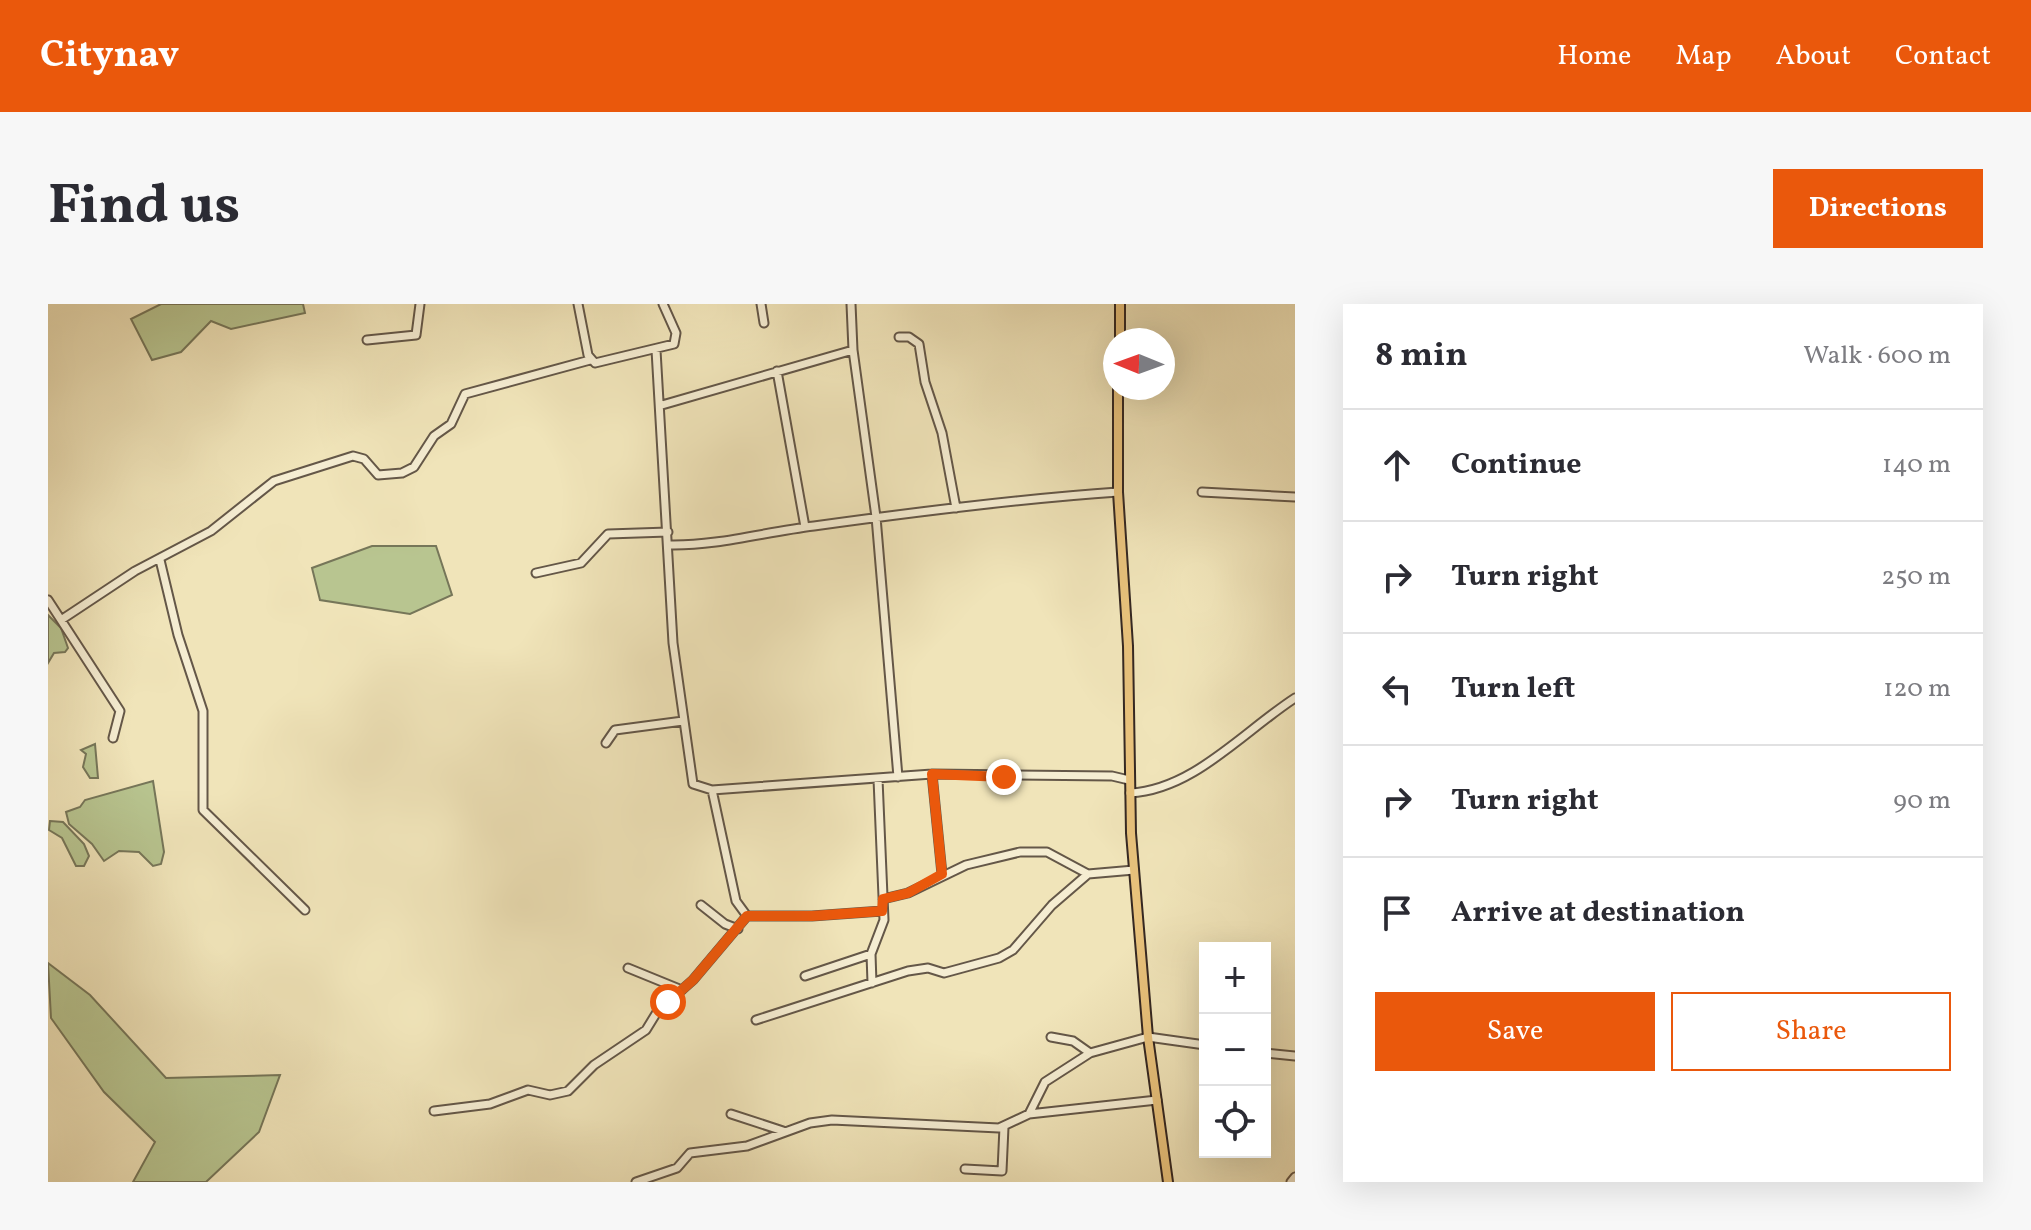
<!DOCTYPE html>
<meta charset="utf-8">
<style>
body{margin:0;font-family:Vollkorn,serif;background:#f7f7f7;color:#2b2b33}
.controls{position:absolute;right:24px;bottom:24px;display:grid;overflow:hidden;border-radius:0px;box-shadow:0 8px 32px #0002}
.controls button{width:72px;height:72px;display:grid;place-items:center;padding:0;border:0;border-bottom:2px solid #e1e1e2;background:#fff;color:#2b2b33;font:40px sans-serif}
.compass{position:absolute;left:1055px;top:24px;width:72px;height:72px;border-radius:50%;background:#fff;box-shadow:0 8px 32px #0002;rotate:271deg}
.stop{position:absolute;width:24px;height:24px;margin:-18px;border:6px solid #ea580c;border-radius:50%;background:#fff}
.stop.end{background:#ea580c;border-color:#fff;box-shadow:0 2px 8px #0008}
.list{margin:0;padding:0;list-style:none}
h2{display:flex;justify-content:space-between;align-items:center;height:104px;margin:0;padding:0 32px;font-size:34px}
h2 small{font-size:26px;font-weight:400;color:#7c7c81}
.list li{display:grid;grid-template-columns:52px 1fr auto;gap:24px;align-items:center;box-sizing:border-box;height:112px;padding:0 32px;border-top:2px solid #e1e1e2}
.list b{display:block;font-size:30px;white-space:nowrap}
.list em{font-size:26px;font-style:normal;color:#7c7c81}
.actions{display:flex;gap:16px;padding:24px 32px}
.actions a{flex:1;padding:18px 0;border:2px solid #ea580c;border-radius:0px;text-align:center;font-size:28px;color:#ea580c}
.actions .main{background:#ea580c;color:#fff}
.icon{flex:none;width:44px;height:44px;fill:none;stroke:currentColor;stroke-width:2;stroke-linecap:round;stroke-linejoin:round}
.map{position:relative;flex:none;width:1247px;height:878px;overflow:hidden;border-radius:0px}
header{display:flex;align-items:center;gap:48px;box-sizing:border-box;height:112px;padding:0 40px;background:#ea580c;color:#fff}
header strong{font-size:38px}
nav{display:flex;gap:44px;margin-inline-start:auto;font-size:28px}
.intro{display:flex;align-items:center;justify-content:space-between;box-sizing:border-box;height:192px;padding:0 48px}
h1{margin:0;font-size:56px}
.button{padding:20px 36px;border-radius:0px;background:#ea580c;color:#fff;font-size:28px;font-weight:700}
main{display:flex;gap:48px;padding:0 48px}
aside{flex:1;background:#fff;border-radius:0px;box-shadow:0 8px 32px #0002}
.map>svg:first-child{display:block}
.green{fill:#b8c590;stroke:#767659;stroke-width:2}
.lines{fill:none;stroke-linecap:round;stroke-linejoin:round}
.minor-casing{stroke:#645748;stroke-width:11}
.major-casing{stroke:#352822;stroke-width:12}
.minor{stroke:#f5edd2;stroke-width:7}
.major{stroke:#e8c27c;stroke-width:8}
.route{stroke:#ea580c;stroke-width:10}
</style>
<header>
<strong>Citynav</strong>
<nav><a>Home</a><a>Map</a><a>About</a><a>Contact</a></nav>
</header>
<div class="intro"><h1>Find us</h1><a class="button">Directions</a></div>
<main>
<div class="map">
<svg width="1247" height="878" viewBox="0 0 1247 878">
<rect width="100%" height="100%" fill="#f0e4b9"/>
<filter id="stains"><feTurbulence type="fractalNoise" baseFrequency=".0025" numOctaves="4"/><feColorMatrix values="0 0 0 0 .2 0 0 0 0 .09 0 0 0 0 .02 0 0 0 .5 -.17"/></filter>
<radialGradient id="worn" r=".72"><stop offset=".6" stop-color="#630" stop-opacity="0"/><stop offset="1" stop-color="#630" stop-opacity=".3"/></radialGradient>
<path class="green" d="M113,0h142l2,9 -74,16 -20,-8 -30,31 -29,8 -21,-41z
M324,242h64l16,49 -42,19 -90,-14 -8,-32z
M0,311l13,13 7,20 -3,4 -11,1 -6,10z
M47,440l3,34h-8l-7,-11 3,-13 -5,-4z
M105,477l11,71 -3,12 -8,2 -14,-14 -20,-1 -15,10 -12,-17 -23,-20 -3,-12 14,-5 5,-7z
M2,517l13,1 21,22 5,12 -5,10h-8l-14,-28 -13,-8z
M0,659l42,32 76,83 114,-3 -21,57 -53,50h-73l22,-40 -51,-50 -53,-74z"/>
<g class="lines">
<defs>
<path id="minor" d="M530,0l10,51 7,8 79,-19 2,-11 -13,-29
M713,0l3,19
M803,0l2,46 23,167 22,260
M851,33h10l10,7 6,38 17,51 14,75
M319,36l49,-5 4,-31
M608,46l17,293 20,141 19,6 220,-16 180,2 17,4
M729,67l28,156
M614,101l191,-55
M1154,188l93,5
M621,241c48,1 96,-13 145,-19 101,-14 202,-27 304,-34
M112,256l18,75 25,76v99l102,100
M488,269l45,-10 27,-29 60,-2
M0,296l72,111 -7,27
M13,316l74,-49 76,-40 63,-50 79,-25 11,3 14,16 24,-2 12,-6 20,-31 17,-12 14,-30 125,-34
M558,439l9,-13 68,-9
M884,470l10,100
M664,486l24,111 11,15h65l70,-5
M1082,489c63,-3 114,-62 165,-95
M835,595l25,-6 58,-28 54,-13h27l41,22 46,-4
M653,601l24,19 13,5
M580,664l54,22
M757,672l66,-22
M824,679l-1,-29 13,-34 -6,-141
M708,716l152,-49 20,-3 16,5 55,-15 14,-8 39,-45 36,-31
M1003,733l22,4 17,12 58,-16 57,8
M1217,749l30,3
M386,807l56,-7 38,-14 22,5 18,-4 26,-26 52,-35 11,-18 36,-32 54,-64
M683,810l52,17
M981,810l16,-32 45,-29
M917,865l37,2 2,-44
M588,878l41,-14 13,-15 57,-7 63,-23 22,-3 167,8 30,-14 128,-14
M1243,878l4,-5"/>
<path id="major" d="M1072,36v-36
M1070,84v104l10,154 3,187 17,204 20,145"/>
</defs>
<use href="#minor" class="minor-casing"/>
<use href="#major" class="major-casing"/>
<use href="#minor" class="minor"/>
<use href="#major" class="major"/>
</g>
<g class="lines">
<path class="route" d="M620,698l25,-22 54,-64h65l70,-5 1,-12 25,-6 34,-19 -10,-100 72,3"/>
</g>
<rect width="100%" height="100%" filter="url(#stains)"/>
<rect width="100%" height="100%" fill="url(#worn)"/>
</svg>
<div class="controls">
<button>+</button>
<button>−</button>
<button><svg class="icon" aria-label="locate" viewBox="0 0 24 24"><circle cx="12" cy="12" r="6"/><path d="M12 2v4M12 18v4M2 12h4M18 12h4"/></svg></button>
</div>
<svg class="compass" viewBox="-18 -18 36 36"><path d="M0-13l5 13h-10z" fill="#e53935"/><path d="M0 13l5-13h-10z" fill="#7c7c81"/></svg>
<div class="stop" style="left:620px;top:698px"></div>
<div class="stop end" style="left:956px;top:473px"></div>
</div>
<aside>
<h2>8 min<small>Walk · 600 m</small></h2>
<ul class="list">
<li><svg class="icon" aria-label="ahead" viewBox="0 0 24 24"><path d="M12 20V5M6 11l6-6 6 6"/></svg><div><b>Continue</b></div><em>140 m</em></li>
<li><svg class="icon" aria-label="right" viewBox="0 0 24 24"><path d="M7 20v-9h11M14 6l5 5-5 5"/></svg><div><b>Turn right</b></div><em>250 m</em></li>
<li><svg class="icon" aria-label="left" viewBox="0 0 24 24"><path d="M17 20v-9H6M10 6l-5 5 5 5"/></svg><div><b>Turn left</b></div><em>120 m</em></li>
<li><svg class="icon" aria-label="right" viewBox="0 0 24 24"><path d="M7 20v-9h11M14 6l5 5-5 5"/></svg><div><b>Turn right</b></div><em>90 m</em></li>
<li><svg class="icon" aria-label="arrive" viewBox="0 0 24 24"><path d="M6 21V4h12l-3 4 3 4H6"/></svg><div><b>Arrive at destination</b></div></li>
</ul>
<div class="actions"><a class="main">Save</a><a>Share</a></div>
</aside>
</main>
